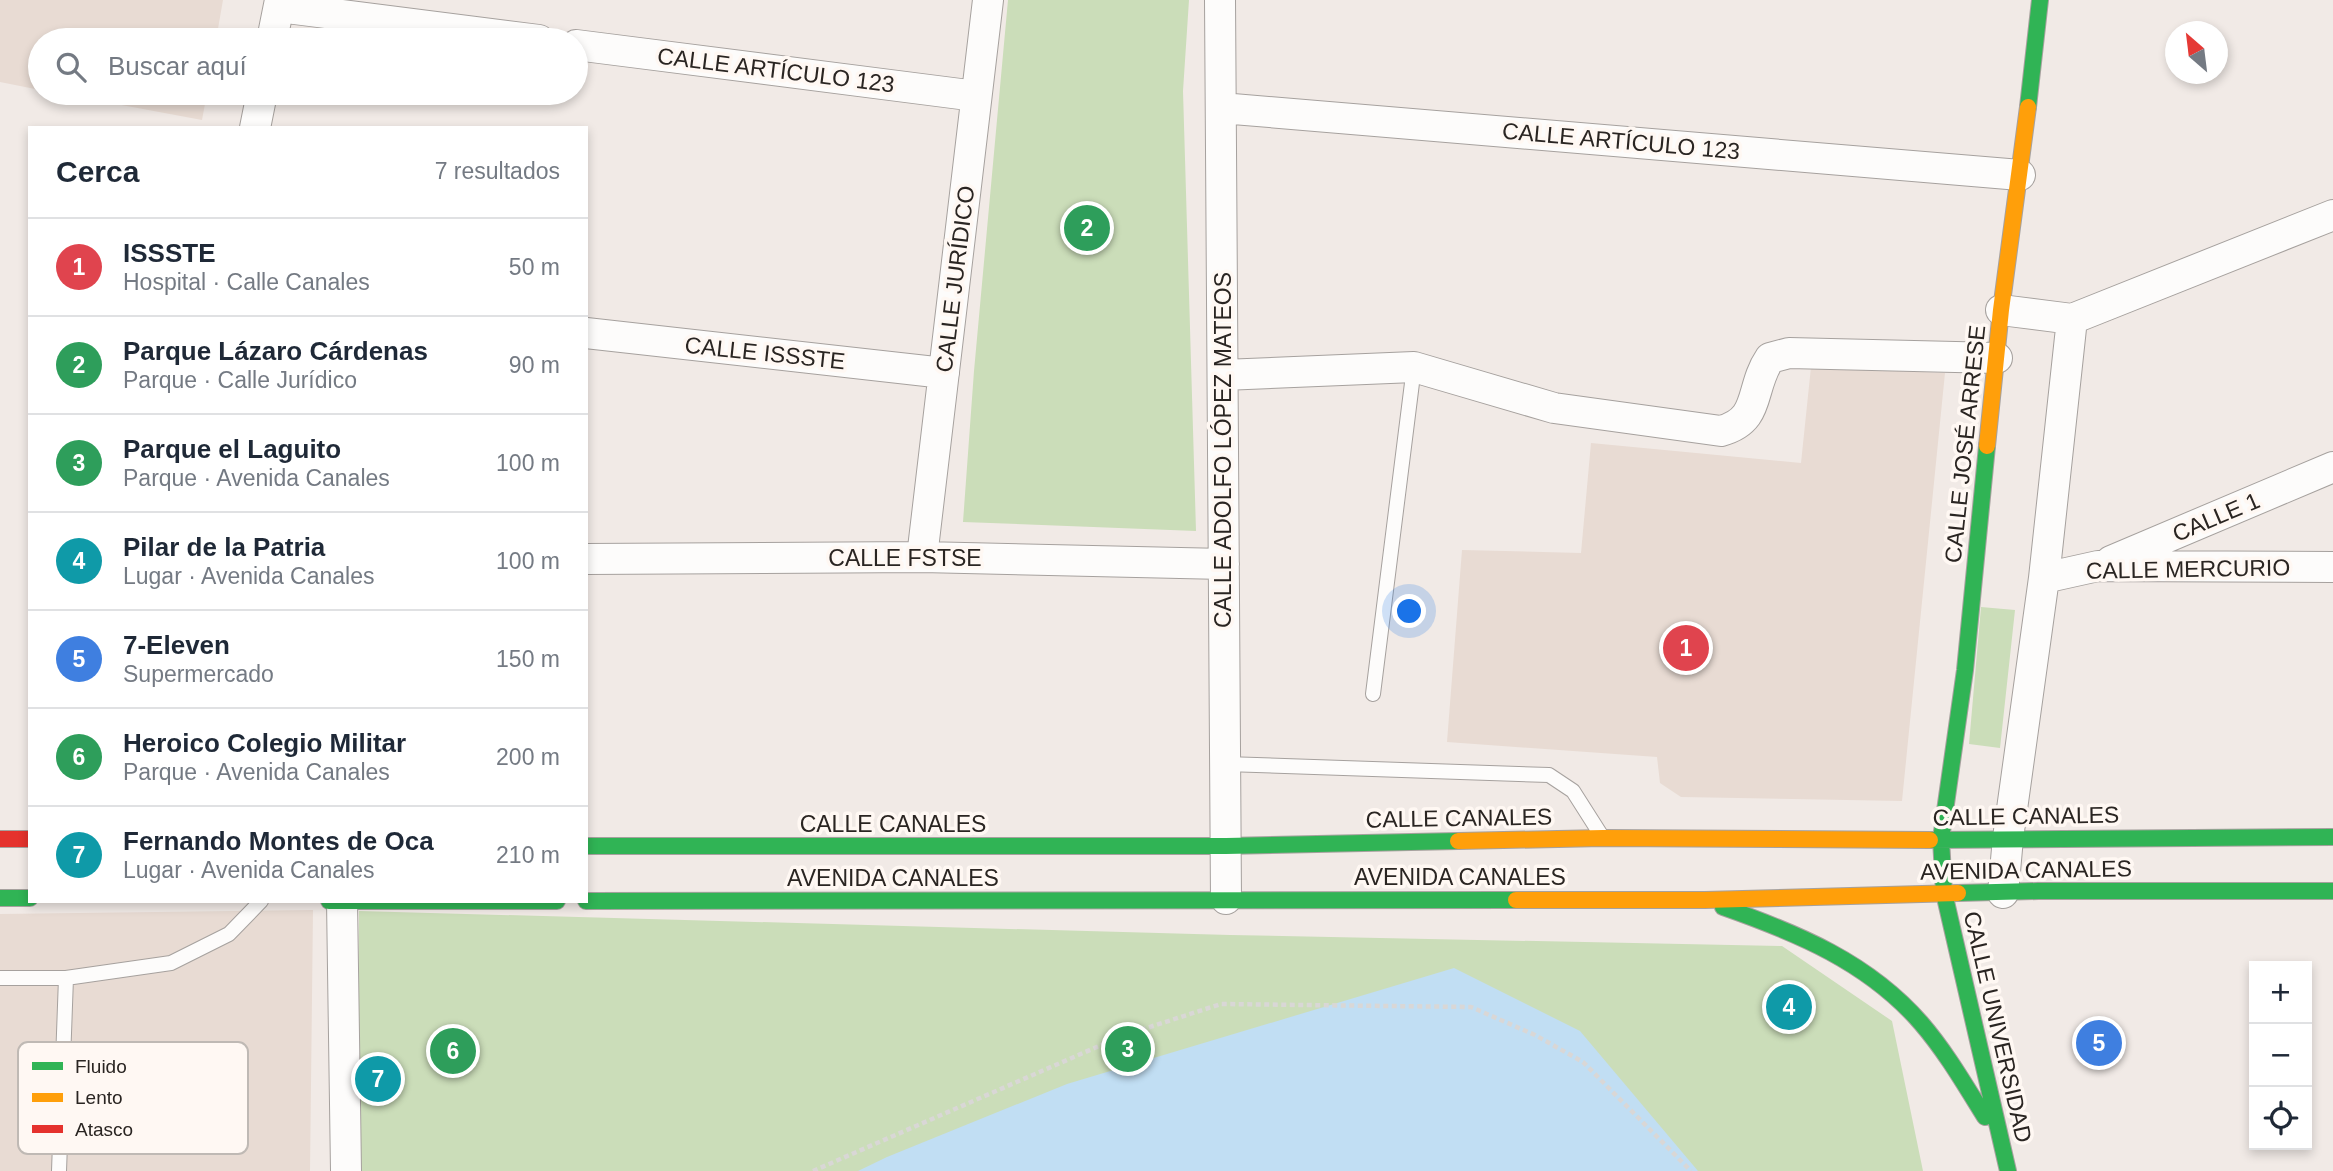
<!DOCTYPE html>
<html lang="es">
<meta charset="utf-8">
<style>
body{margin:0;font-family:Helvetica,sans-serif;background:#f6f6f7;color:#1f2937}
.controls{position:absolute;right:21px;bottom:21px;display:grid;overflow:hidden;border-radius:0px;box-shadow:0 4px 10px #0003}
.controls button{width:63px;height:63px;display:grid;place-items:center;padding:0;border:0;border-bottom:2px solid #e0e1e3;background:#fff;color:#1f2937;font:35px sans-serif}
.compass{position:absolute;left:2165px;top:21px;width:63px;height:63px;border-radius:50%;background:#fff;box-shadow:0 4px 10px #0003;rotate:332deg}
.you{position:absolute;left:1410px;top:612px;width:24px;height:24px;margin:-18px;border:5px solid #fff;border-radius:50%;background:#1a73e8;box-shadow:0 0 0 10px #1a73e833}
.badge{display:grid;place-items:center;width:46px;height:46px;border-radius:50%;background:#706a67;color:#fff;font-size:23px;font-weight:700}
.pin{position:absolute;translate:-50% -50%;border:4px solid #fff;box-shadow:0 2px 7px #0006}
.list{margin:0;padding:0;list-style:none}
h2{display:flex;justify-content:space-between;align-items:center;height:91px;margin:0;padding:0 28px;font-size:30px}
h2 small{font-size:23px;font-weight:400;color:#747a83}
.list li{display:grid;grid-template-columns:46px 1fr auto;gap:21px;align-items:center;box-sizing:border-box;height:98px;padding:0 28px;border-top:2px solid #e0e1e3}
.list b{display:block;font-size:26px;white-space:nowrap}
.list p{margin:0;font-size:23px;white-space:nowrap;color:#747a83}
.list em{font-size:23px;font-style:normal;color:#747a83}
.icon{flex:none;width:38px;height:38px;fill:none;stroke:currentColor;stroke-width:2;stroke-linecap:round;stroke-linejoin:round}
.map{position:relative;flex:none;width:2333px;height:1171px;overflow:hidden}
.search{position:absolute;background:#fff;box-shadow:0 4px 10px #0003;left:28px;top:28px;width:560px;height:77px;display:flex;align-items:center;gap:18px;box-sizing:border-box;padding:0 24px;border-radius:38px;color:#747a83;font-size:26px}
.panel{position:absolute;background:#fff;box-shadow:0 4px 10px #0003;left:28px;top:126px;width:560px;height:777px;border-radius:0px}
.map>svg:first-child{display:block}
.built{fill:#e8dbd3}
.green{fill:#cbddb9}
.water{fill:#c1def3}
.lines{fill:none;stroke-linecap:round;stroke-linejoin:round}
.lane-casing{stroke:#a6a19e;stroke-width:16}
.street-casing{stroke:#a6a19e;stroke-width:32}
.fast-casing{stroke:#a6a19e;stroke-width:18}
.slow-casing{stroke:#a6a19e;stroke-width:18}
.jam-casing{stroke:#a6a19e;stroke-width:18}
.path{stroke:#d9d7d6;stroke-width:4.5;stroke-dasharray:5 3.5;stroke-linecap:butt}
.lane{stroke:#fdfcfb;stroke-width:14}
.street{stroke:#fdfcfb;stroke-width:30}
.fast{stroke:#30b455;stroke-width:16}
.slow{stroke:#ff9f0a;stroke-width:16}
.jam{stroke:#e5322d;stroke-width:16}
.labels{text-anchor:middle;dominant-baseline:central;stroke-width:7;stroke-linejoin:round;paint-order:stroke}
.street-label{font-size:23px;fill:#2a2522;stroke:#fff8f3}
.key{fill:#fff8f3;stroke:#bfb9b4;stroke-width:2}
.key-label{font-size:19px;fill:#2a2522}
</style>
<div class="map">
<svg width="2333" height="1171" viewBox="0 0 2333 1171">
<rect width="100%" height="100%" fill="#f1eae6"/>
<path class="built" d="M0,0h223l-7,40h-176v50l-40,-8z
M57,93h150l-5,27z
M1811,367l134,6 -43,428 -221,-4 -21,-14 -3,-26 -210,-15 15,-192 119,3 10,-110 210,20z
M313,910l-3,261h-310v-257z"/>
<path class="green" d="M1008,0h181l-6,91 13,440 -233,-9 11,-151z
M1981,607l34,3 -15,138 -31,-4z
M359,911l871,24 552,11 110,75 31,150h-1562l-3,-94z"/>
<path class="water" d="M1454,968l126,63 118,140h-840l29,-14 180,-73z"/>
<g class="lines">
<defs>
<path id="lane" d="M1373,694l41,-327
M1225,764l324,11 24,16 28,44
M0,978h66l105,-15 58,-29 32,-33
M59,1171l7,-193"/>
<path id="street" d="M1220,0l6,899
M279,7l260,33
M272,40l8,-40
M576,45l400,51
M1221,108l799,67
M255,128l7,-35
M2001,310l71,9 261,-104
M586,333l358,40
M1223,375l191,-8 140,41 167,23c41,-11 28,-42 49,-73l19,-5 208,5
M922,557l66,-557
M586,559l336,-2 302,7
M2111,561l222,-94
M2044,578l54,-12 235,1
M2003,893l5,-55 36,-260 28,-259
M342,901l4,270"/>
<path id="fast" d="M2028,107l12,-107
M1987,446l-22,224 -24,169 3,54 64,278
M1930,840l403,-3
M586,846h640l232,-5
M1958,893l80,-2h295
M0,898h30
M329,901h228
M586,901l930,-1
M1723,907c74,26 145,55 198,116 25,29 44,62 64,94"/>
<path id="slow" d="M1987,446l14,-136 27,-203
M1458,841l145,-3 327,2
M1516,900h189l253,-7"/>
<path id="jam" d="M0,839h30"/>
</defs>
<use href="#lane" class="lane-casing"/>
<use href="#street" class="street-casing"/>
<use href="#fast" class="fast-casing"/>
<use href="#slow" class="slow-casing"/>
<use href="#jam" class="jam-casing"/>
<path class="path" d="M813,1171l309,-135 99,-32 250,3 64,28 48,27 108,109"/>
<use href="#lane" class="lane"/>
<use href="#street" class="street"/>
<use href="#fast" class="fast"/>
<use href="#slow" class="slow"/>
<use href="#jam" class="jam"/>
</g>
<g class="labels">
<g class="street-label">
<text transform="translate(776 70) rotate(7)">CALLE ARTÍCULO 123</text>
<text transform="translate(1621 141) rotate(5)">CALLE ARTÍCULO 123</text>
<text transform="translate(955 279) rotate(-83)">CALLE JURÍDICO</text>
<text transform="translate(765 353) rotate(6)">CALLE ISSSTE</text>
<text transform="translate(1965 444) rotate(-84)">CALLE JOSÉ ARRESE</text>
<text transform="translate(1223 450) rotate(-90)">CALLE ADOLFO LÓPEZ MATEOS</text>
<text transform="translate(2216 517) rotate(-23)">CALLE 1</text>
<text x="905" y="558">CALLE FSTSE</text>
<text transform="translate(2188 569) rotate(-1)">CALLE MERCURIO</text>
<text transform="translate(2026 816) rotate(-1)">CALLE CANALES</text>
<text transform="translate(1459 818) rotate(-1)">CALLE CANALES</text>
<text x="893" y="824">CALLE CANALES</text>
<text transform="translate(2026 870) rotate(-1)">AVENIDA CANALES</text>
<text x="1460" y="877">AVENIDA CANALES</text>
<text x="893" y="878">AVENIDA CANALES</text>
<text transform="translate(1998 1027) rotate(77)">CALLE UNIVERSIDAD</text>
</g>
</g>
<rect x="18" y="1042" width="230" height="112" rx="10" class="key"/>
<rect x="32" y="1062" width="31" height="8" fill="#30b455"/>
<rect x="32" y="1093" width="31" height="9" fill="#ff9f0a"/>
<rect x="32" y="1125" width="31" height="8" fill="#e5322d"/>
<g class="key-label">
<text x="75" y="1073">Fluido</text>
<text x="75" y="1104">Lento</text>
<text x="75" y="1136">Atasco</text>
</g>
</svg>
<div class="controls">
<button>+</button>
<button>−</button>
<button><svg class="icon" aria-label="locate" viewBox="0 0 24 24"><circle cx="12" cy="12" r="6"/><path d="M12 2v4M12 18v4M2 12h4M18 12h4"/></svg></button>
</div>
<svg class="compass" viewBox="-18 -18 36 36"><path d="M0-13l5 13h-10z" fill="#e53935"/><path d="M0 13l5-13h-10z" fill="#747a83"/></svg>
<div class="you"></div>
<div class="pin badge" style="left:1686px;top:648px;background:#e0444e">1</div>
<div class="pin badge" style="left:1087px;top:228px;background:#2e9e5b">2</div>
<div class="pin badge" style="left:1128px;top:1049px;background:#2e9e5b">3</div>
<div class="pin badge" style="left:1789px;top:1007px;background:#0f9aa8">4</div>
<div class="pin badge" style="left:2099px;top:1043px;background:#3f7fe0">5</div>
<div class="pin badge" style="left:453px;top:1051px;background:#2e9e5b">6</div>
<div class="pin badge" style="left:378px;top:1079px;background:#0f9aa8">7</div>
<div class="search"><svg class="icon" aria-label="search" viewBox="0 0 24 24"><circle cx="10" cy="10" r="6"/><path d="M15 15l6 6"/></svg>Buscar aquí</div>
<section class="panel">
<h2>Cerca<small>7 resultados</small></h2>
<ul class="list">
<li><span class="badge" style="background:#e0444e">1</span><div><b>ISSSTE</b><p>Hospital · Calle Canales</p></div><em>50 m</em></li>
<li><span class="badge" style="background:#2e9e5b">2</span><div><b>Parque Lázaro Cárdenas</b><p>Parque · Calle Jurídico</p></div><em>90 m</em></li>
<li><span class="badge" style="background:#2e9e5b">3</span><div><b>Parque el Laguito</b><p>Parque · Avenida Canales</p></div><em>100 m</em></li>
<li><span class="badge" style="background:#0f9aa8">4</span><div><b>Pilar de la Patria</b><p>Lugar · Avenida Canales</p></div><em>100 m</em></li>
<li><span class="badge" style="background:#3f7fe0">5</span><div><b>7-Eleven</b><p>Supermercado</p></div><em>150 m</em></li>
<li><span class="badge" style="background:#2e9e5b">6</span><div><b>Heroico Colegio Militar</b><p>Parque · Avenida Canales</p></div><em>200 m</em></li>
<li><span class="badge" style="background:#0f9aa8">7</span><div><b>Fernando Montes de Oca</b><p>Lugar · Avenida Canales</p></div><em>210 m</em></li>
</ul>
</section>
</div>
